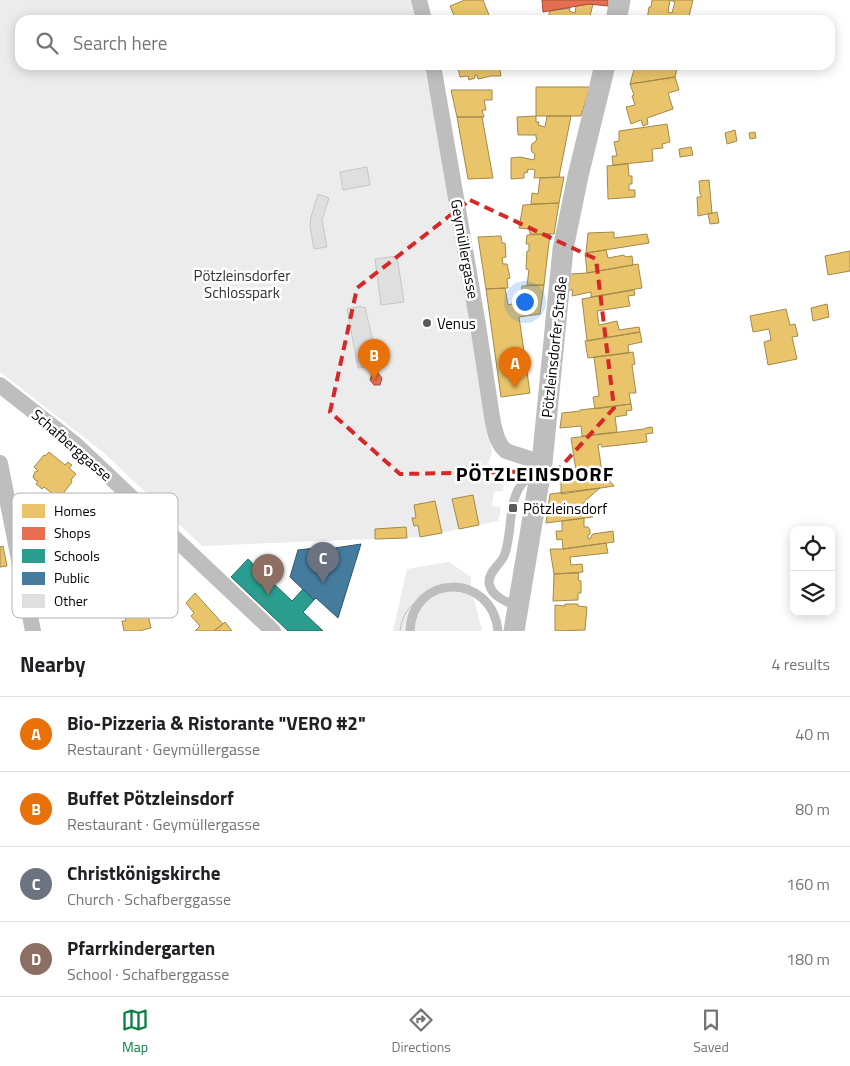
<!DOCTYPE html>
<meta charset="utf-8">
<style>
body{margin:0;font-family:"Titillium Web",sans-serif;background:#f2f2f2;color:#202124}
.controls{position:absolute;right:15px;bottom:15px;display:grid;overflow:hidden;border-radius:10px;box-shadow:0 2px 12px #0003}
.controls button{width:45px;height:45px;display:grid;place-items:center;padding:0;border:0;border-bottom:1px solid #e0e0e0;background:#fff;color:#202124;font:25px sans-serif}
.you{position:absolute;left:524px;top:301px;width:18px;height:18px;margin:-12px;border:4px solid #fff;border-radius:50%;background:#1a73e8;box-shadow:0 0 0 8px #1a73e833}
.badge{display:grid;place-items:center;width:32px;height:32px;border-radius:50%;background:#0b8043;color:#fff;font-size:16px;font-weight:700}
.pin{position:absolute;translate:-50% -41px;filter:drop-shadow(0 1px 2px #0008)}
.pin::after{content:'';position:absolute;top:26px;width:18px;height:15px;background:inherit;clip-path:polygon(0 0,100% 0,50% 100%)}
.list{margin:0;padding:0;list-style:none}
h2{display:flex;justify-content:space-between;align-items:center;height:65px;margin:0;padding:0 20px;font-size:21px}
h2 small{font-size:16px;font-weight:400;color:#757577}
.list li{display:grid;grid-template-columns:32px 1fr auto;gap:15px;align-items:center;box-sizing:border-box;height:75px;padding:0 20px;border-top:1px solid #e0e0e0}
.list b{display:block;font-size:19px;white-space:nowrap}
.list p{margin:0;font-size:16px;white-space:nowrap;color:#757577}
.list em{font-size:16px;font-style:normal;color:#757577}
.icon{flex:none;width:28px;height:28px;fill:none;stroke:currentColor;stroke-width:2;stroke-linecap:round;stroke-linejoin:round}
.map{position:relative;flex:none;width:850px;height:631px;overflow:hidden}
.search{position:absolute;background:#fff;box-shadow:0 2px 12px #0003;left:15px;right:15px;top:15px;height:55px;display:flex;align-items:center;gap:12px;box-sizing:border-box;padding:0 18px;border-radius:15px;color:#757577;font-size:19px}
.sheet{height:365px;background:#fff}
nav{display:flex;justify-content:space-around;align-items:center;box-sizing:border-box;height:70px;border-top:1px solid #e0e0e0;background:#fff;font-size:14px;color:#757577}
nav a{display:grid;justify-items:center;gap:2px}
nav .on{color:#0b8043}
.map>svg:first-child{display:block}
.green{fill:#ececec}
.homes{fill:#e9c46a;stroke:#a3894a;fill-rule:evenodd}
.shops{fill:#e76f51;stroke:#a24e39}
.schools{fill:#2a9d8f;stroke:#1d6e64}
.public{fill:#457b9d;stroke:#30566e}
.building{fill:#dfdfdf;stroke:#c7c7c7}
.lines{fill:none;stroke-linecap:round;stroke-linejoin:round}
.service{stroke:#bebebe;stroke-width:9}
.minor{stroke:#bebebe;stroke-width:16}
.tertiary{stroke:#bebebe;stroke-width:21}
.tram{stroke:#bebebe;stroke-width:1}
.marked{fill:none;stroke:#d62828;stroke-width:4;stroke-dasharray:10 6;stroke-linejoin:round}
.poi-dot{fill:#595959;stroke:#fff;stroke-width:2}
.labels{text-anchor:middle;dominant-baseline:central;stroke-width:5;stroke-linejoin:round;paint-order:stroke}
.street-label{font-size:15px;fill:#000;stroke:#fff}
.park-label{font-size:15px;fill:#333;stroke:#fff}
.poi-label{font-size:15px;fill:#000;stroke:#fff;text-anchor:start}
.district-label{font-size:20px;font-weight:bold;letter-spacing:1px;fill:#000;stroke:#fff}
.key{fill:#fff;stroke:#b2b2b2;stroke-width:1}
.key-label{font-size:14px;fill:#000}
</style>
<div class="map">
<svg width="850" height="631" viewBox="0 0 850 631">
<rect width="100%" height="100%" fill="#fff"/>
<path class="green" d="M0,0h411l4,20h-395v45h404l11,54 57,333 -4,12 17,7 -2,20 -9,1 -2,14 9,1 -3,14 -78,16 -218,9 -99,-94 -103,-80z
M449,562l22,15v11l11,43h-89l14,-62z"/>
<path class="homes" d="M465,0h18l8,20h-35l-6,-14z
M652,0h41l-5,20h-41l2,-13h2zM670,0l5,2 -3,11 -4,-1z
M589,4h4l-4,16h-42l3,-9 20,-3 -1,3 6,2 1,-7z
M457,65h42l2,11h-10l-13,3 -1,-4h-2v3l-6,2 -1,-4 -8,1z
M634,65h16l-1,4 4,1 1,-5h24l-3,12 -45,7 5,-18z
M675,77l4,13 -11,3 5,16 -26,9 1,6 -5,2 -2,-6 -10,4 -5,-17 9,-2 -3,-9 2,-1 -4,-11z
M536,87h54l-9,29h-45z
M451,90h41v10h-8l2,10h-4l2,7h-27z
M536,116v6h3l-1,3 7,2 2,-11h24l-12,61 -25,1 1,-8 -3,-1 -5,1 1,2 -4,1v5l-13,1v-21l9,-1 14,3 1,-6 -3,-2 -1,-5 1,-3 4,-3 1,-3h-1v-3h-18l-1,-18z
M457,117h25l11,61 -25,1z
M667,124l3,18 -8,2 1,4 -11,1 1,12 -40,4 -1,-9h5l-3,-14 5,-1v-10z
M735,130l2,11 -10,3 -2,-11z
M755,132l1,6 -6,1 -1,-6z
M691,147l2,8 -13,2 -1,-8z
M628,164l1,12h3v8h-3v6h6v7l-27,2 -1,-33z
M564,177l-5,26 -28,1 1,-11 6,1 2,-16z
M709,180l3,33 -14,3 -1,-19h4v-2l-1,-1 -1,-13z
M559,203l-5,31h-24l-1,-5 -10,-1 4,-23z
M717,212l2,11 -9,1 -2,-10z
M614,232v6l33,-4 2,9 -63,10 2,-20z
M550,234l-6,51h-17l2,-15 -3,-1 1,-18h2v-7h-3l1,-9z
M501,236l1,7h3l1,14 -4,1 1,6h4l3,14 -3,1 1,9 -22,1 -8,-52z
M606,250l2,8 16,-3 1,2 7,-1 1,9 -46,8 -2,-20z
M850,251v20l-22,4 -3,-19z
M638,264l4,24 -51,9v-5l-19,4 1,-6h-4l1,-16 17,-1z
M544,285l-4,29 -21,3 11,76 -29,4 -15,-108 19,-1 3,17 12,-3 2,-16z
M634,290l1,5 -7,1 2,10 -33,5 2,14 18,-4 2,9 20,-3 1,5 -53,9 -5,-42z
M827,304l2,13 -16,4 -2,-13z
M786,309l4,16 5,-1 3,12 -6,1 5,22 -29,6 -4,-23 7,-2 -2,-11 -16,3 -3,-16z
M640,332l2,10 -14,3 1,8 -41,5 -3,-17z
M633,352l2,12 -3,1 4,28h-7l2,11 -36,5 -2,-12 6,-1 -5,-39z
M631,404l1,6 -6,1 1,4 -12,2 2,15 -35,4 -1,-10 -21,2 2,-15 18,-2v-1z
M652,427l1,6 -7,1 1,8 -45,5 -1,-3 -3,1 5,34 6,1 5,6 -53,8v-19h8l1,3 7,-1 -6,-39 73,-9 2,-1z
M49,452l16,13 3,-3 4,3 -3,3 7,6 -5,6 1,2 -13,17 -15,-12 -2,2 -6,-5 2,-3 -3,-1 -2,-3 2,-5 3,-1 -4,-4 10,-12 1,1z
M600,488l-16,14v7l9,8 -47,6 4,-29z
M473,495l6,30 -20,4 -7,-30z
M435,501l7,32 -22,4 -2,-12 -4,1 -2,-8h4l-2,-13z
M584,518v9h4l2,3v4l-2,1v4l3,-1v-2l2,-2 20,-3 1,11 -51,7 -1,-10 -5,1 -1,-9h6v-10z
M406,527l1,11 -32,1v-10z
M606,543l2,10 -38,4 1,8 11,-1 1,8 -29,2 -4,-25h13z
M3,546l4,20 -7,1v-20z
M579,573l-1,7 3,1v12h-3v7l-25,1 1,-27z
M195,593l28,31 -9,7h-19l5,-5 -9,-10 3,-3 -8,-10z
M565,604h13v2l9,1 -2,23 -30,1v-26l10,1z
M139,613l1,5 8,-3 3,13 -12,3h-15l-2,-10h4l-1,-4z
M225,622l7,9h-18l9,-7z"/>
<path class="shops" d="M542,0h66v6l-19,-2 -46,8z
M378,373l4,5 -2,7h-6l-4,-5 2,-6z"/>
<path class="schools" d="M248,559l44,42 11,-12 11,11 -11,12 20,19h-35l-57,-54z"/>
<path class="public" d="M361,544l-23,74 -22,-20 -2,2 -24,-23 8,-27 17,-2v3z"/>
<path class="building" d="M367,167l3,18 -27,5 -3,-18z
M318,194l11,4 -7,22 5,27 -13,2 -4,-23 1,-9z
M397,256l7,46 -23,3 -6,-46z
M361,306l1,2 3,-1 9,39 -4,1 3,19 -15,2 -11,-59z"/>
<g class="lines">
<path class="service" d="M517,606c-11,-4 -26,-10 -28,-23 -1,-11 11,-18 15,-27 3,-7 4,-15 5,-22 2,-14 2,-30 8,-42 4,-10 13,-17 20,-24
M410,631c2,-58 82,-59 88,0"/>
<path class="minor" d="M419,0l5,20
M433,65l44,254 16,104c3,11 4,20 13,28l36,12
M0,385l75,59 198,187
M0,463l33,168"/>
<path class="tertiary" d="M616,20l4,-20
M514,631l28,-168 21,-214 15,-73 27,-111"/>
<path class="tram" d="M400,631c2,-20 15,-32 33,-39 33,-12 61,4 65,39"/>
</g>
<path class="marked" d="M470,200l126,59 18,149 -57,63 -157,3 -70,-62 27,-124z"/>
<g class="poi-dot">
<circle cx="427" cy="323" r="5"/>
<rect x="508" y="503" width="10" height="10" rx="2.5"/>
</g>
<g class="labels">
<g class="street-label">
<text transform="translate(465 249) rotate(80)">Geymüllergasse</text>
<text transform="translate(554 347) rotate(-84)">Pötzleinsdorfer Straße</text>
<text transform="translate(72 445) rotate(41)">Schafberggasse</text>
</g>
<g class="park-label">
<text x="242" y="275">Pötzleinsdorfer<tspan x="242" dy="17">Schlosspark</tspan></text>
</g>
<g class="poi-label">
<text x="437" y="323">Venus</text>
<text x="523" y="508">Pötzleinsdorf</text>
</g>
<g class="district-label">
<text x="535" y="473">PÖTZLEINSDORF</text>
</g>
</g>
<rect x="12" y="493" width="166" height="125" rx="8" class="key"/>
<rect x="22" y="504" width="23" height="14" fill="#e9c46a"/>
<rect x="22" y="527" width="23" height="13" fill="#e76f51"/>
<rect x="22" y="549" width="23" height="14" fill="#2a9d8f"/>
<rect x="22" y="572" width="23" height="13" fill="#457b9d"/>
<rect x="22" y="594" width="23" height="14" fill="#dfdfdf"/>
<g class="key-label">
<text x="54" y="516">Homes</text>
<text x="54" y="538">Shops</text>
<text x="54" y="561">Schools</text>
<text x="54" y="583">Public</text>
<text x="54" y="606">Other</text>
</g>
</svg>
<div class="controls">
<button><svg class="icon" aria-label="locate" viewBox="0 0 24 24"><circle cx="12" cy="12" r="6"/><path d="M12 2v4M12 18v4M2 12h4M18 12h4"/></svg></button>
<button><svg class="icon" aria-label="layers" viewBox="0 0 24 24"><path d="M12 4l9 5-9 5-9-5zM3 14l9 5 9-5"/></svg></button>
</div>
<div class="you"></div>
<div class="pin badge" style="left:515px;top:388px;background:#e8710a">A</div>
<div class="pin badge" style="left:374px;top:380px;background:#e8710a">B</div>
<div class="pin badge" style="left:323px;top:583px;background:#6b7280">C</div>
<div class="pin badge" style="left:268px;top:595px;background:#8d6e63">D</div>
<div class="search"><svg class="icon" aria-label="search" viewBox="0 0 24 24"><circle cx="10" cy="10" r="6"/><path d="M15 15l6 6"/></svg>Search here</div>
</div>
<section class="sheet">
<h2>Nearby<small>4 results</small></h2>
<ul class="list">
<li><span class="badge" style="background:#e8710a">A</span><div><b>Bio-Pizzeria &amp; Ristorante &quot;VERO #2&quot;</b><p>Restaurant · Geymüllergasse</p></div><em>40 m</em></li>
<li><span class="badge" style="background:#e8710a">B</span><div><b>Buffet Pötzleinsdorf</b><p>Restaurant · Geymüllergasse</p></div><em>80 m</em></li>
<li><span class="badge" style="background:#6b7280">C</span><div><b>Christkönigskirche</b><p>Church · Schafberggasse</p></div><em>160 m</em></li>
<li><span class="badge" style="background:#8d6e63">D</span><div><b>Pfarrkindergarten</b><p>School · Schafberggasse</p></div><em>180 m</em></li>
</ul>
</section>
<nav>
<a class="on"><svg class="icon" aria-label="map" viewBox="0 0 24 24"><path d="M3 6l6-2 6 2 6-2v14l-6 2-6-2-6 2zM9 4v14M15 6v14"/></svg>Map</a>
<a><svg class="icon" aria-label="directions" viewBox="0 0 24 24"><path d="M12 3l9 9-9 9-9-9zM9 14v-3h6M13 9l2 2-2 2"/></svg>Directions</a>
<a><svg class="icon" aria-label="saved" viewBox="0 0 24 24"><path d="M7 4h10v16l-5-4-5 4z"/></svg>Saved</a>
</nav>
